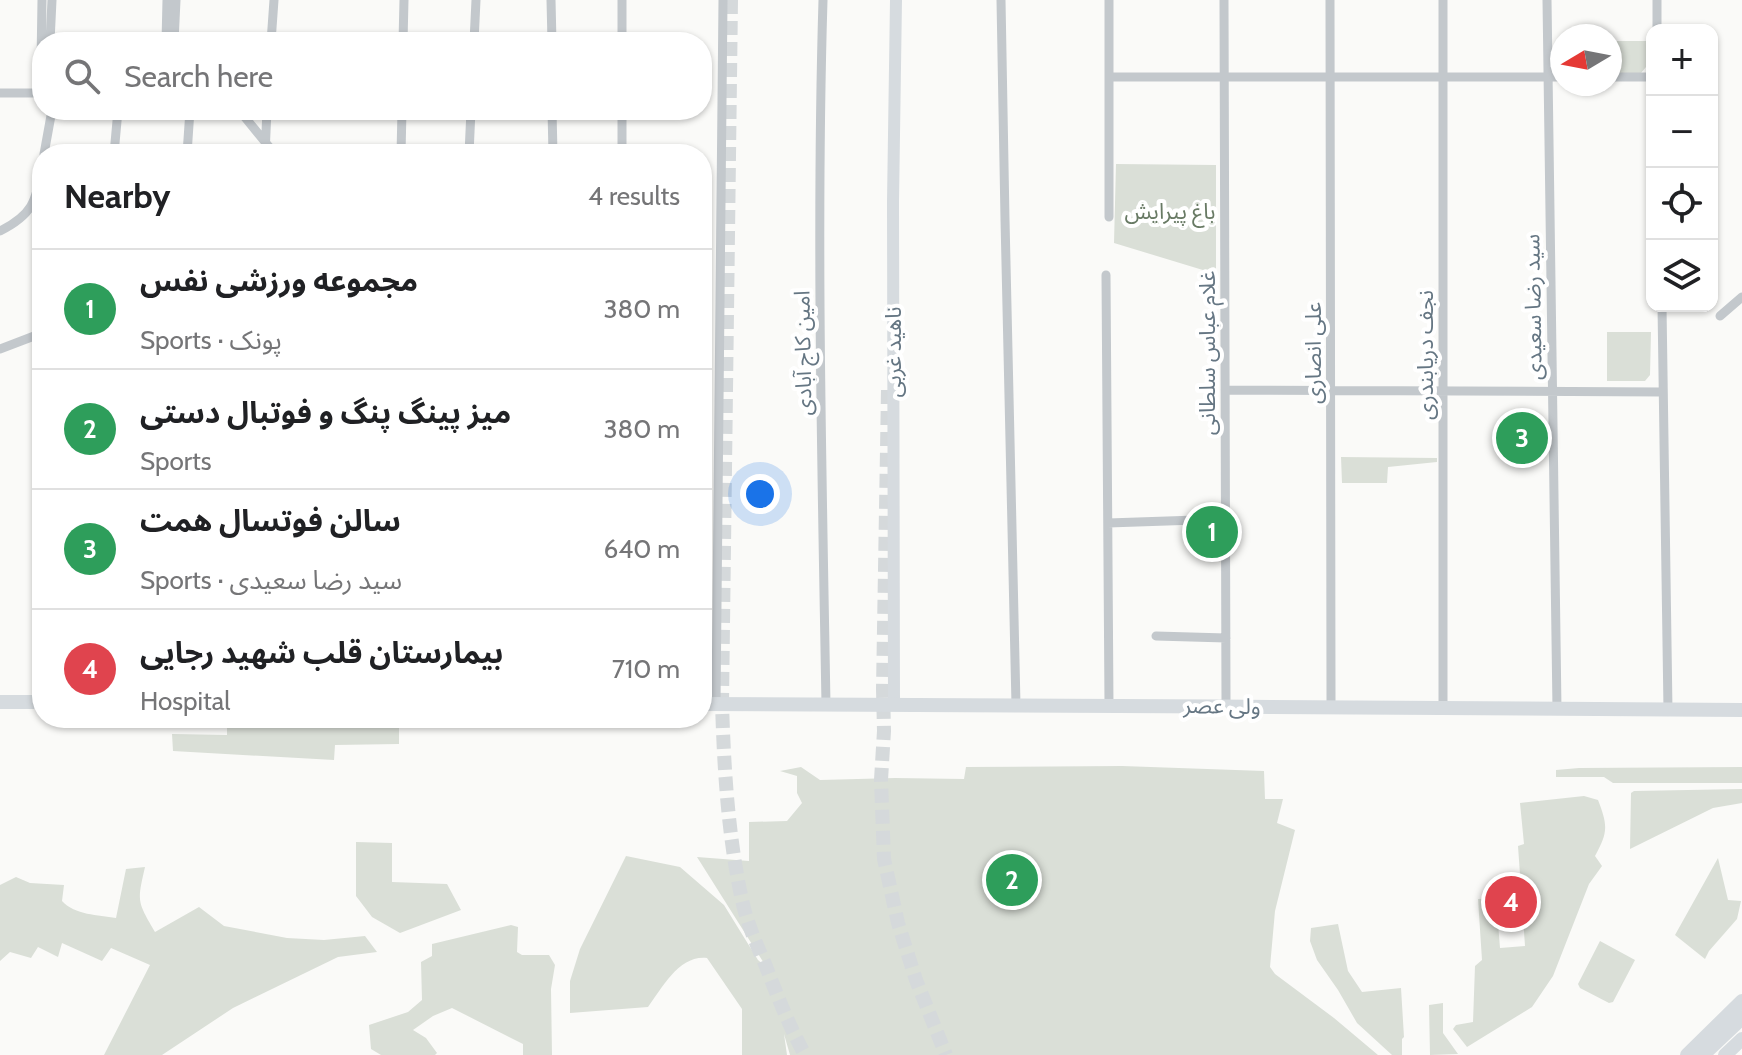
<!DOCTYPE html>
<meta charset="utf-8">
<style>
body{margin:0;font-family:Cabin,"Noto Sans Arabic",sans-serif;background:#f2f2f2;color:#202124}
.controls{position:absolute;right:24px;top:24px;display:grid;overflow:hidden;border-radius:16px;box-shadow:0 2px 6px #0004}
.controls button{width:72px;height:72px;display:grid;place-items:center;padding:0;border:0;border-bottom:2px solid #e0e0e0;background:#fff;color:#202124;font:40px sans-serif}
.compass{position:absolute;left:1550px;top:24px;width:72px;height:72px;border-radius:50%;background:#fff;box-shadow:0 2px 6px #0004;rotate:260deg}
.you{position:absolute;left:760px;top:494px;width:28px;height:28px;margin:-20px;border:6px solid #fff;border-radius:50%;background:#1a73e8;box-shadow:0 0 0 12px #1a73e833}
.badge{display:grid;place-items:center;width:52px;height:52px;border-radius:50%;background:#e4572e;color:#fff;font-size:26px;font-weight:700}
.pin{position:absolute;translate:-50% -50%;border:4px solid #fff;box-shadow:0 2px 8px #0006}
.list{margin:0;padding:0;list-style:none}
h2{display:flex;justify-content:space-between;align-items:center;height:104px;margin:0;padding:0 32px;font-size:34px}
h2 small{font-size:26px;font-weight:400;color:#757577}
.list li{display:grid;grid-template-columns:52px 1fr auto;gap:24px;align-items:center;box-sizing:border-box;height:120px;padding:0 32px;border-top:2px solid #e0e0e0}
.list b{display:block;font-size:30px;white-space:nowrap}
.list p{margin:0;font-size:26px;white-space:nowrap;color:#757577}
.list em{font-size:26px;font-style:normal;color:#757577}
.icon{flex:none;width:44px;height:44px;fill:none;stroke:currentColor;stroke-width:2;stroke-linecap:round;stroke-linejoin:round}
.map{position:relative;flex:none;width:1742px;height:1055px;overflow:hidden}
.search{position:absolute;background:#fff;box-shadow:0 2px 6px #0004;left:32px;top:32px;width:680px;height:88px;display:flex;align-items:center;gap:20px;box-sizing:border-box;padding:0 28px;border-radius:32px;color:#757577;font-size:30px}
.panel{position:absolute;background:#fff;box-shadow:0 2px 6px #0004;left:32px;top:144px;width:680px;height:584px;border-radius:32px}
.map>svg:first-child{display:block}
.green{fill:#dadfd7}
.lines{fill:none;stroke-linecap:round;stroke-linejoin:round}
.trunk-tunnel{stroke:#d5d9db;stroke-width:14;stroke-dasharray:14 7;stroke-linecap:butt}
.minor{stroke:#c3c8cc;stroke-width:9}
.secondary{stroke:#d6dbdf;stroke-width:12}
.primary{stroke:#d6dbdf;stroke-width:14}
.trunk{stroke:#d6dbdf;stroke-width:14}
.labels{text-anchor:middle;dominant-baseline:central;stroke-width:8;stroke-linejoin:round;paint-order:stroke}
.park-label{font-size:22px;fill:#687a64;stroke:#fff}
.street-label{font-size:22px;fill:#657683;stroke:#fff}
</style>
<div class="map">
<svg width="1742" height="1055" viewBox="0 0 1742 1055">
<rect width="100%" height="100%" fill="#fafaf8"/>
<path class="green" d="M1610,41h36v26l-5,6h-31z
M1116,164l100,1v109l-102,-31z
M1607,332h44l-1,43 -5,6h-38z
M1498,420l48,1v34h-47z
M1341,457l96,1v4l-49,5 -1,16h-45z
M240,721l159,3v20l-64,1 -1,15 -161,-9 -1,-17 55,1v-7z
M1122,766l142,5 1,28h18l-6,24 18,7 -20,81 -5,56 5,7 59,44 44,37h-588l-6,-21 3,21h-45v-46l-35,-51c-28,-3 -44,29 -59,49l-78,6v-32l10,-32 46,-93 54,11 44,38 34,55 9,8 -70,-111 52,4v-39l38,-1 15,-18 -5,-10v-17l-17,-5 21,-4 19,13 75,-2 69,1 2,-12z
M1742,767v16h-129l-9,-6h-48v-7l23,-2z
M1742,789v14l-29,5 -83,41 1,-56 3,-2z
M1584,796l14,4c10,26 10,32 -3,56l7,10 -13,18 -36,92 -21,31 -65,40 -14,-18 3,-4 17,-3 2,-56 7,-6 -4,-61 18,-1 4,50 25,-2 -7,-100 6,-2 -4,-41z
M356,842l36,1v39l55,2 14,26 -61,23 -28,-16 -16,-21z
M1718,858l10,42 13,1 -4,18 -28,32 -4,8 -30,-24z
M145,867c-8,35 -8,34 10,65l44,-25 25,19 63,12 37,2 41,-4 12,16 -39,5 -105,51 -71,47h-58l46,-90 -39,-17 -9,13 -40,-18 -4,14 -20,-10 -7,11 -21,-6 -10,9v-76l16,-8 14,6 34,2 -2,16c13,14 36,14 54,17l10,-49z
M1338,924l10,47 14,21 39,-4 3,49 -2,2v16h-10l-35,-32 -19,-33 -21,-30 -7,-19 1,-13z
M511,925l7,2 -1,25 5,3h27l6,10 -4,24 1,66h-29v-11l-71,-36 -19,8 -20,14 13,8 11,15 -2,2h-54l-10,-6 -2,-24 39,-13 14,-12 -1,-38 11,-6v-12z
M1600,941l35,19 -22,42 -4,1 -29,-15 -2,-4z
M1443,1003v30l15,21 -28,1 -1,-50z"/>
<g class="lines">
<path class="trunk-tunnel" d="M731,0l-9,703c2,66 6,133 20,197 5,23 14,43 23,64 12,31 24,62 40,91
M888,390l-5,299 1,42 -3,49 3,79 14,64 18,57 30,75"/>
<path class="minor" d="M551,0l1,42
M622,0v42
M823,0c-7,235 -1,470 3,705
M1001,0l4,219 11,486
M1224,0l2,705
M1330,0l1,706
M1443,0v709
M1547,0l10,709
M1657,0v30
M50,42l2,-42
M166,42l1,-42
M174,42l2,-42
M271,42l3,-42
M403,42l1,-42
M474,42l2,-42
M42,75l-1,-12 1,-63
M1109,77h453
M1610,77h42
M0,93h42
M239,110l36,44
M552,110l1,44
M622,110v44
M44,154l8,-44
M114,154l4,-44
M187,154l3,-44
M265,154l2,-44
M401,154l1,-44
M469,154l2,-44
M1109,217v-217
M0,231c32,-16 36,-29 42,-63
M1106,275l3,430
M1662,306l6,404
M1720,316l22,-19
M0,349l42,-16
M1225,390l438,2
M1108,523l118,-4
M1156,636l70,2
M716,704l7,-704"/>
<path class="secondary" d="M894,705l-1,-503 3,-202"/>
<path class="primary" d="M0,702h42
M702,704c347,0 693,5 1040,6"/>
<path class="trunk" d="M1687,1055l55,-54
M1703,1055l39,-37
M1725,1055l17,-16"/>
</g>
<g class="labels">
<g class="park-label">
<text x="1170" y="211">باغ پیرایش</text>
</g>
<g class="street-label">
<text transform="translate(1533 307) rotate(-91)">سید رضا سعیدی</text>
<text transform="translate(893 352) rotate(-90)">ناهید غربی</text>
<text transform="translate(803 353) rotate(-91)">امین کاج آبادی</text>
<text transform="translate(1207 353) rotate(-90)">غلام عباس سلطانی</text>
<text transform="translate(1313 353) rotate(-90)">علی انصاری</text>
<text transform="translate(1425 355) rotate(-90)">نجف دریابندری</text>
<text transform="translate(1222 706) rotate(1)">ولی عصر</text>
</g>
</g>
</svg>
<div class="controls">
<button>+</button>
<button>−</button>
<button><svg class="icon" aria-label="locate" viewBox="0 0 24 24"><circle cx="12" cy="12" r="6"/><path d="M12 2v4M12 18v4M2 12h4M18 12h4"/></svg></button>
<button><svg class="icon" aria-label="layers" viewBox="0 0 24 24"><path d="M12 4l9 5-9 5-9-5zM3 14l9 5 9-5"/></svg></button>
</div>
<svg class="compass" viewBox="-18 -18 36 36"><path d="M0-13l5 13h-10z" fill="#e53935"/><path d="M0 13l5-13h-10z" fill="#757577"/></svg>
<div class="you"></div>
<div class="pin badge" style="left:1212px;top:532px;background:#2e9e5b">1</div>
<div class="pin badge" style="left:1012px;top:880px;background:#2e9e5b">2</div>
<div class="pin badge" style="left:1522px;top:438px;background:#2e9e5b">3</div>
<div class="pin badge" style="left:1511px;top:902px;background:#e0444e">4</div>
<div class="search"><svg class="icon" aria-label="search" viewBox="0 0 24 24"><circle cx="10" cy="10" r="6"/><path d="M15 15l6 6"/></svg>Search here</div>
<section class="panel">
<h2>Nearby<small>4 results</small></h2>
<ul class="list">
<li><span class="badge" style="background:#2e9e5b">1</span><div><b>مجموعه ورزشی نفس</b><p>Sports · پونک</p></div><em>380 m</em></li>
<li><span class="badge" style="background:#2e9e5b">2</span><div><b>میز پینگ پنگ و فوتبال دستی</b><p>Sports</p></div><em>380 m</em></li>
<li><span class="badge" style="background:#2e9e5b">3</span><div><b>سالن فوتسال همت</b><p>Sports · سید رضا سعیدی</p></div><em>640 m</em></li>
<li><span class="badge" style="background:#e0444e">4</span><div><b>بیمارستان قلب شهید رجایی</b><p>Hospital</p></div><em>710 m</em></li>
</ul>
</section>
</div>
